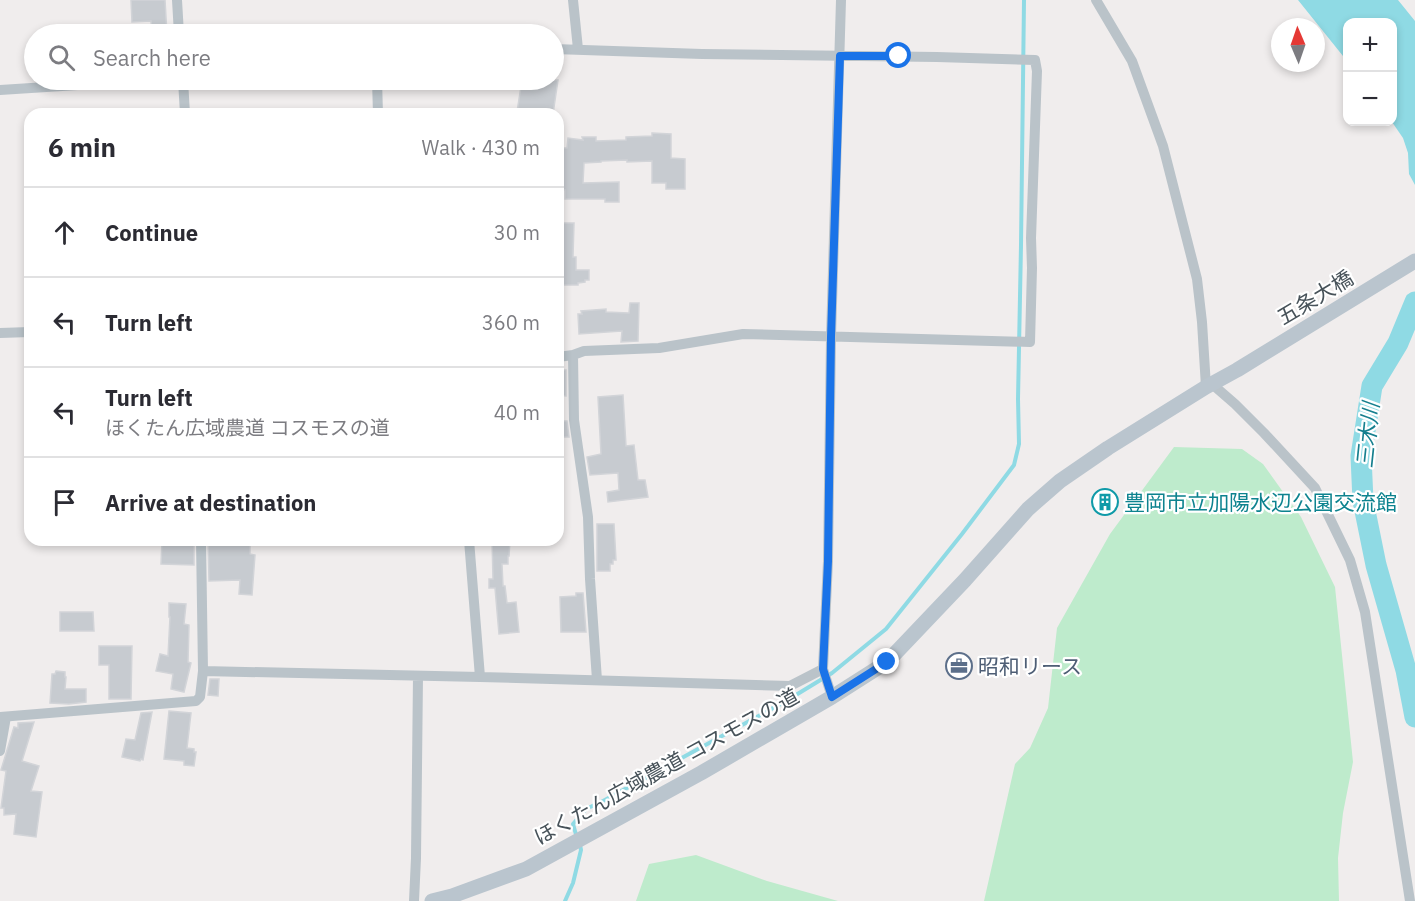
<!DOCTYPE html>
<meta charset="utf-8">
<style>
body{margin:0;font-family:"IBM Plex Sans","Noto Sans JP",sans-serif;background:#f7f7f7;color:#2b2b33}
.controls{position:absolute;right:18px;top:18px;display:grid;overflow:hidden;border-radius:12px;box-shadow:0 3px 9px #0003}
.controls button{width:54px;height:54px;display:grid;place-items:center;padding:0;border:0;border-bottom:2px solid #e1e1e2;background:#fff;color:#2b2b33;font:30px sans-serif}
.compass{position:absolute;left:1271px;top:18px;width:54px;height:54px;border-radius:50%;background:#fff;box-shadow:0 3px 9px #0003;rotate:358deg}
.stop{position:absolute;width:18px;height:18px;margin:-14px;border:4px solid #1a73e8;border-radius:50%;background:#fff}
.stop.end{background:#1a73e8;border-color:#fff;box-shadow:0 2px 6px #0008}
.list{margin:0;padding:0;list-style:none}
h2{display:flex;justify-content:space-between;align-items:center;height:78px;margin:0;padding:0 24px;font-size:26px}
h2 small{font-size:20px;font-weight:400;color:#7c7c81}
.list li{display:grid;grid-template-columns:39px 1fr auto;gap:18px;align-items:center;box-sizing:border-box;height:90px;padding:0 24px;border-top:2px solid #e1e1e2}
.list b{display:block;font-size:22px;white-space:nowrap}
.list p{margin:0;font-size:20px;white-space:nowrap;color:#7c7c81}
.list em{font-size:20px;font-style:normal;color:#7c7c81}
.icon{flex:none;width:33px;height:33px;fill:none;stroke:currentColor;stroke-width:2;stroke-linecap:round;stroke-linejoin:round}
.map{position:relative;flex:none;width:1415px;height:901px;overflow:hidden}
.search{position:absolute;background:#fff;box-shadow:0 3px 9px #0003;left:24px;top:24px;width:540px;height:66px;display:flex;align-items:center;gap:15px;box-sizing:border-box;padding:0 21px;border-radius:33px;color:#7c7c81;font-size:22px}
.panel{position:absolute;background:#fff;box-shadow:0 3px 9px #0003;left:24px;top:108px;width:540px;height:438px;border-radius:18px}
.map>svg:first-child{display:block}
.green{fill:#beebcc}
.water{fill:#8fdae4}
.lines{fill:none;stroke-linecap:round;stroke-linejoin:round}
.stream{stroke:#8fdae4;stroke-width:4}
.river{stroke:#8fdae4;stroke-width:21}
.building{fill:#c7cbd0;stroke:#d2d4d8;stroke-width:1.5}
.street{stroke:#bac3c9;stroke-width:10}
.secondary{stroke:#bac5ce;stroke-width:15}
.route{stroke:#1a73e8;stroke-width:8}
.labels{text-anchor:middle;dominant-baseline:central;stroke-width:4.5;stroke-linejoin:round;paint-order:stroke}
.street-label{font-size:21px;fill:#475259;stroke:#fff}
.culture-label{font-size:21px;fill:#0d838f;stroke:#fff;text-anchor:start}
.service-label{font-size:21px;fill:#4e5e75;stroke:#fff;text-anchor:start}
.water-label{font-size:22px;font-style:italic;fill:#167f8e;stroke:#fff}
</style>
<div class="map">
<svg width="1415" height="901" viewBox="0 0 1415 901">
<rect width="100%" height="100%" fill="#f0eded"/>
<path class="green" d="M1174,447l68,2 21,15 38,53 34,70 18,175 -10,51 -5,45 1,43h-355l31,-137 15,-16 18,-40 9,-80 53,-94z
M696,855l71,26 71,20h-202l13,-37z"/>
<path class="water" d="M1298,0h100l17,21v164l-6,-11 -1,-21 -5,-15 -11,-16v-100h-44l-1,39z"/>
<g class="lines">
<path class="stream" d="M577,838l-4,-14 13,-15 17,-8 183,-100 46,-28 54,-44 76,-95 52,-69 5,-21 -1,-45 3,-154 3,-245
M565,901l8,-18 8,-33 -1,-5"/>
<path class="river" d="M1415,302l-17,41 -26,43 -11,70 2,45 13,64 30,105 9,47"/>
</g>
<path class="building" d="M131,0h34l2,34h-15l-1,-13 -19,1z
M522,80h36l-5,34 -36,-2z
M652,133l19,1v24l14,1v30h-19v-6h-14v-22l-25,1v-2l-26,1v1l-17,1 -1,20 36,-1v20h-14v-3h-40v-9h-7v-25l2,-17h7l1,-10 15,2 -1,-3h14v4l30,-1v-3l26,-1z
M558,223h16l-1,34h3v13h13v10h-4v2l-7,1v2h-17v-16h-3z
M630,303h9l-1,38 -17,1 1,-11 -43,3 -1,-20h4l-1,-3 25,-2v3l23,1z
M558,370h8v26l-8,-1z
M623,395l3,51 8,-1 4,35h7l3,17 -40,5 -1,-10 12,-2 -1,-17 -28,2 -3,-18 14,-3 -3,-57z
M558,421h9l2,16h-11z
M1109,492l7,8 -15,12 -6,-8z
M597,524h17l2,36h-3v4h-3v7h-13z
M162,540l32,1v24l-33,-1z
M208,540h42v14l5,1 -3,40 -13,-1 1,-14 -31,1z
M492,540h18l-1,16h-1v8h-6l1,22h2l2,17 9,-1 3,30 -20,2 -4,-46h-6v-9h4z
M576,593h7l3,39h-25l-1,-35 16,-1z
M169,603l17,1 -2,20 5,1 -1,37 3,1 -7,29 -13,-3 2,-15 -17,-3 4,-17 8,2 2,-39h-1z
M60,612h33l1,19h-34z
M99,646h33l-1,53h-22v-34h-10z
M56,671l9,1v5h1l-1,12h21v13l-17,2 -19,-1 2,-29h3z
M210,679h9l-1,17 -10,-1z
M169,711l22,2 -4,35 7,1v3h2l-2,14 -10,-1v-4l-20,-2z
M152,712l-9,48 -2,-1 -1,2 -18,-4 4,-18 9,1 6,-27z
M34,722l-12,39 17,5 -8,25 11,1 -6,45 -22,-3 2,-20 -12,1v-7h-3l5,-37 -5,-1 13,-43 4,1v-5z"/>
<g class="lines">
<path class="street" d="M177,0l2,34
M573,0l5,49
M1096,0l36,61 31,85 34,133 5,43 4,65
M554,49l148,5 235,3 98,3 2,11 -6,167 1,30 -2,74 -287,-8 -84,14 -75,3 -11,4 -15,2
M183,80l2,34
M377,80l1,34
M0,90l155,-10
M0,333l30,-1
M573,355l1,65 14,97 2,62 7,101
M1212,384l23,20 29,29 51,55 35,72 15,52 45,289
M469,540l11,137
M203,671l277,6 310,9 33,-17
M832,697l-9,-28 5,-108 3,-224 10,-337
M0,717l196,-16 4,-4 3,-26 -2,-131
M0,751l6,-34
M414,901l2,-43 2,-182"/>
<path class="secondary" d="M432,901l20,-5 74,-27 175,-96 131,-76 55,-35 78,-82 63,-71 32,-28 48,-33 98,-61 31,-17 178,-109"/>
</g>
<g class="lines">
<path class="route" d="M887,662l-55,35 -9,-28 5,-108 3,-224 9,-281h59"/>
</g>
<defs>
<symbol id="building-ring" viewBox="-11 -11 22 22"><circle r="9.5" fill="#fff" stroke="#0f9aa8" stroke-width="1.5"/><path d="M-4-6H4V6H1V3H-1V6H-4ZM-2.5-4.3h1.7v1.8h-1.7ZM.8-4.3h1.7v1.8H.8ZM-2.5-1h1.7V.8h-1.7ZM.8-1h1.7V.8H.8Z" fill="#0f9aa8"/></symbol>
<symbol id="office-ring" viewBox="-11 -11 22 22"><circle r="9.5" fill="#fff" stroke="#5c6f8a" stroke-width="1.5"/><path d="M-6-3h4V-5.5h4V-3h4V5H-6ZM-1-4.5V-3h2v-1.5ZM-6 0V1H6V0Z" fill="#5c6f8a"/></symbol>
</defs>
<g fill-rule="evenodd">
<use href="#building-ring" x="1090" y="487" width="30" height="30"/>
<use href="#office-ring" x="944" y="651" width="30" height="30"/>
</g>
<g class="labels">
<g class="street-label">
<text transform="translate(1315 297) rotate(-31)">五条大橋</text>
<text transform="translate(666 766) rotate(-29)">ほくたん広域農道 コスモスの道</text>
</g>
<g class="culture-label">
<text x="1124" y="502">豊岡市立加陽水辺公園交流館</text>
</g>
<g class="service-label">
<text x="978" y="666">昭和リース</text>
</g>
<g class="water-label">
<text transform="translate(1367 435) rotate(-84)">三木川</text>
</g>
</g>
</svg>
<div class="controls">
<button>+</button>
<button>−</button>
</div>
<svg class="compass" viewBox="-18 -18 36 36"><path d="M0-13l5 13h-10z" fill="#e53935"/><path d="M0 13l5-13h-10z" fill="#7c7c81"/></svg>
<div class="stop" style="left:899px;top:56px"></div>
<div class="stop end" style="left:887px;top:662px"></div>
<div class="search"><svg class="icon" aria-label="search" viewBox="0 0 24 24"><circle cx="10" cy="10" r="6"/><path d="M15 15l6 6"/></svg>Search here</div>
<section class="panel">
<h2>6 min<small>Walk · 430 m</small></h2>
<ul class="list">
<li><svg class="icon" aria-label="ahead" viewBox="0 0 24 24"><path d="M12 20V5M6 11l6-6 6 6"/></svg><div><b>Continue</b></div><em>30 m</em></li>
<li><svg class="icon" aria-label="left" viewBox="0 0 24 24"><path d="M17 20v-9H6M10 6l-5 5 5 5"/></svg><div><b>Turn left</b></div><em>360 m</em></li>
<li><svg class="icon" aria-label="left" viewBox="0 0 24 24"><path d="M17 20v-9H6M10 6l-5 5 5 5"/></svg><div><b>Turn left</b><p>ほくたん広域農道 コスモスの道</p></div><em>40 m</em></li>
<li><svg class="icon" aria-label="arrive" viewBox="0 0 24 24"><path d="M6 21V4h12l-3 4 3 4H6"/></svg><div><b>Arrive at destination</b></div></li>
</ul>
</section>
</div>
